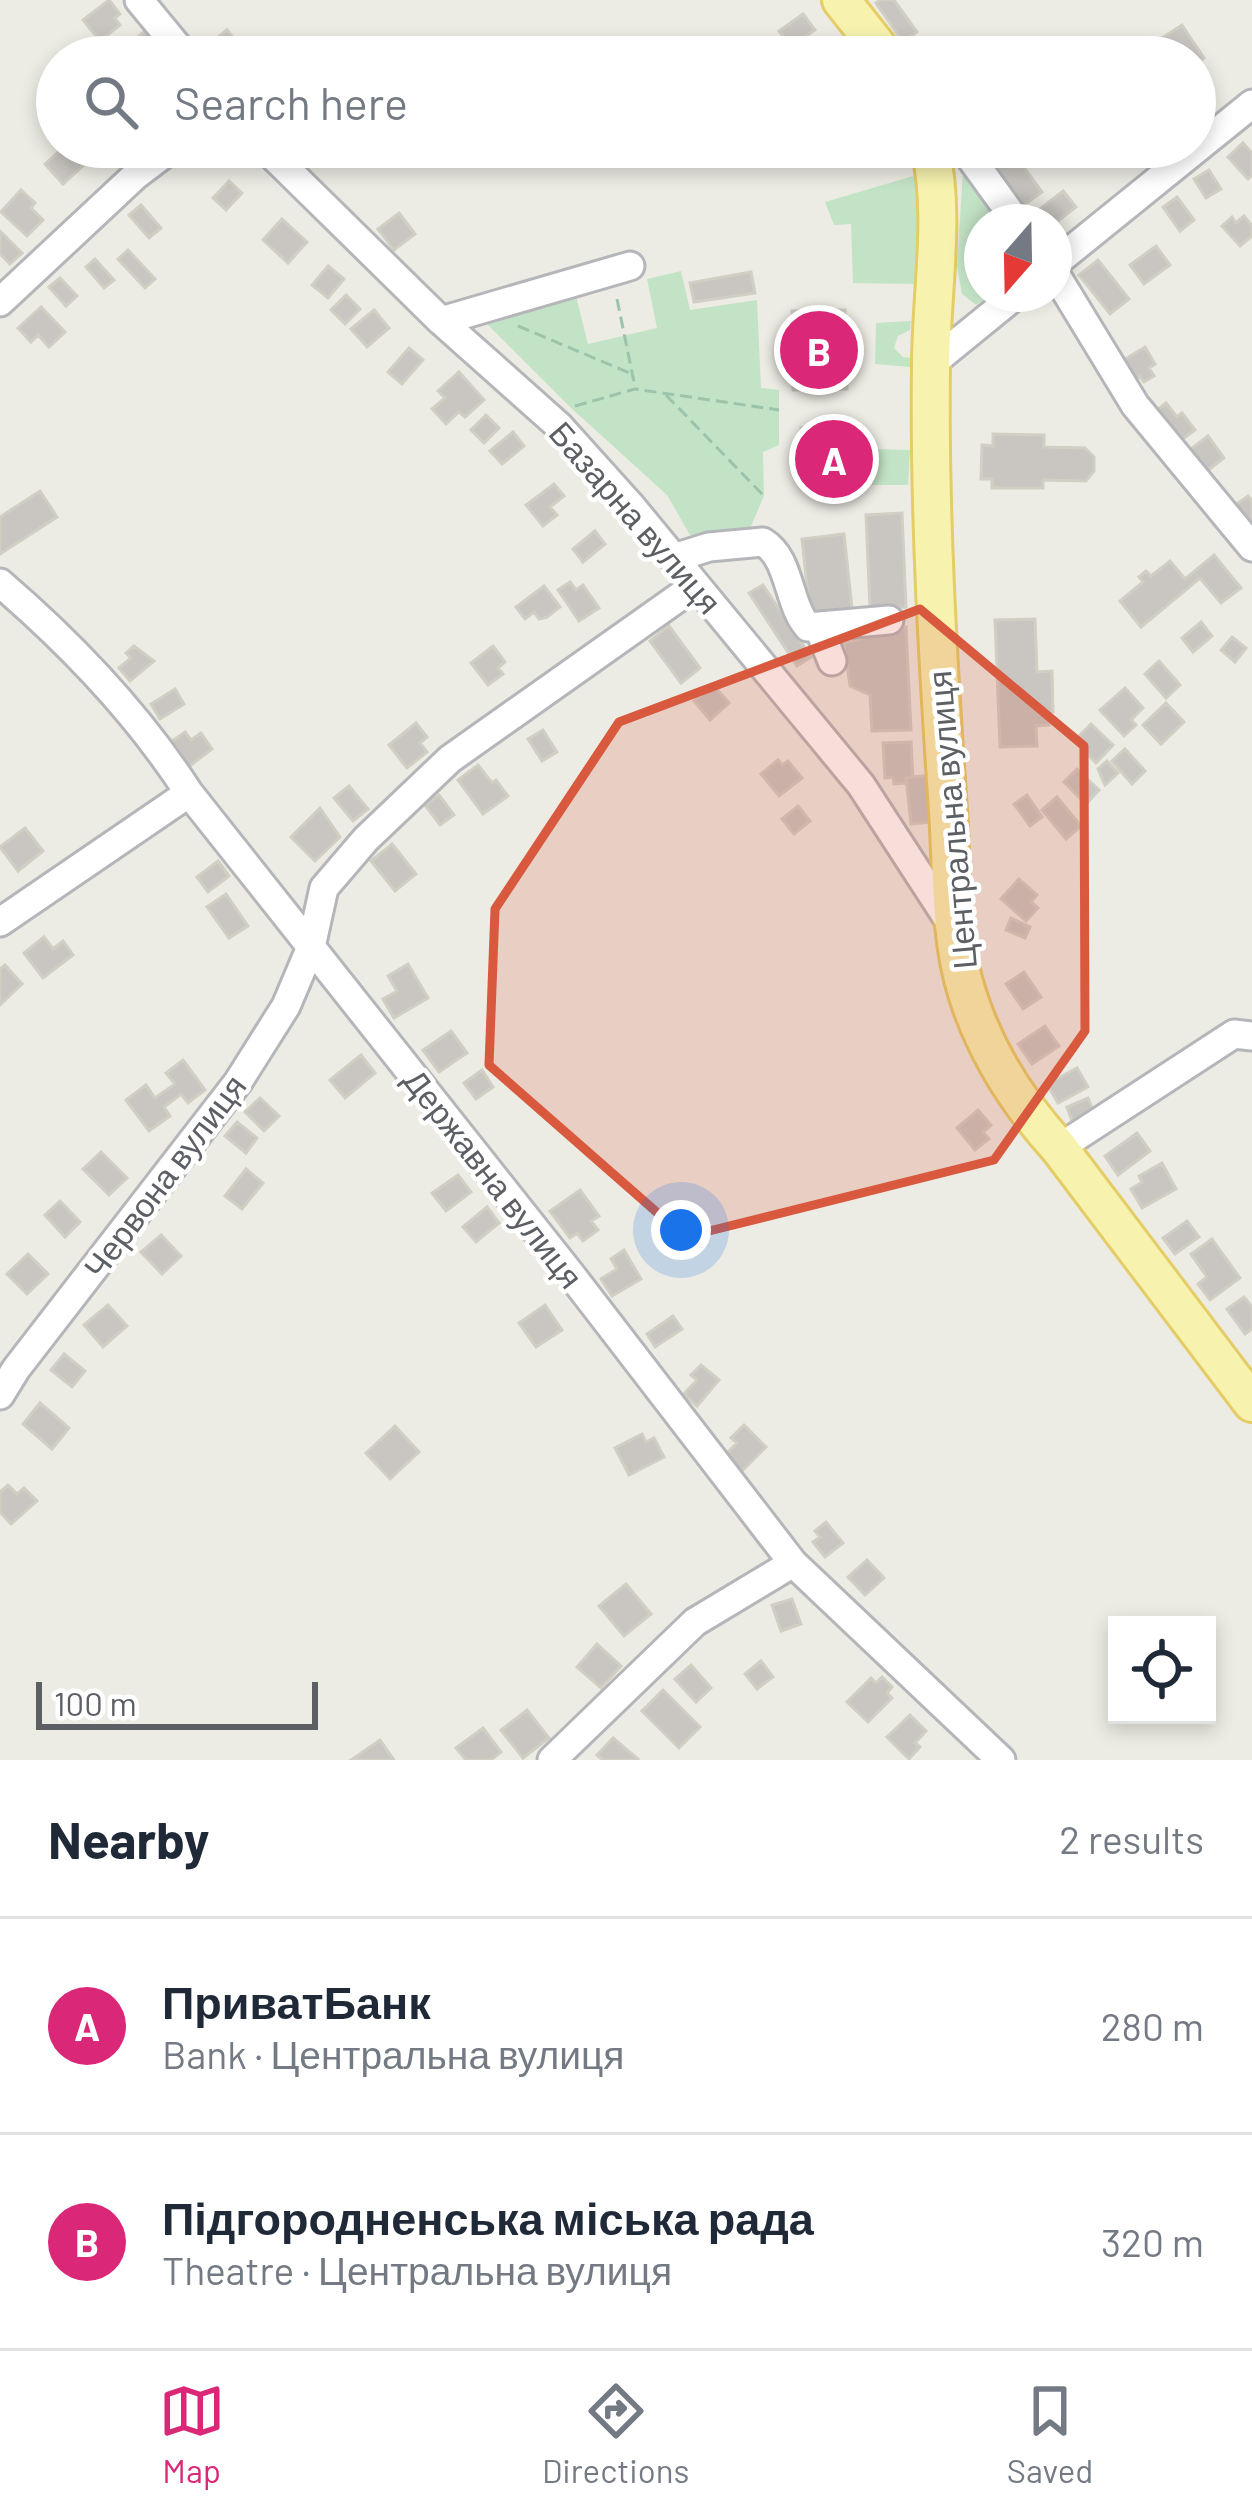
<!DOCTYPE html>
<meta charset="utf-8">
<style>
body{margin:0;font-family:Barlow,sans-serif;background:#f2f2f3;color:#1f2937}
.controls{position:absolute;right:36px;bottom:36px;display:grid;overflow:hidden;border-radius:0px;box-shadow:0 6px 18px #0003}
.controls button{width:108px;height:108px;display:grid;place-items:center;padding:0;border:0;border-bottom:3px solid #e0e1e3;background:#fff;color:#1f2937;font:60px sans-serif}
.compass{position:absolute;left:964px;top:204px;width:108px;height:108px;border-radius:50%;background:#fff;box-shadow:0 6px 18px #0003;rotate:200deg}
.scale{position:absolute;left:36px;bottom:30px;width:282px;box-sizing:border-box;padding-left:12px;border:6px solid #5c5f63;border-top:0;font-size:33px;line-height:42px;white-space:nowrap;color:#5c5f63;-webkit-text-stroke:9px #fff;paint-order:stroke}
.you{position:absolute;left:681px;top:1230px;width:42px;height:42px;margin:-30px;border:9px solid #fff;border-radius:50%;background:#1a73e8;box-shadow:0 0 0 18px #1a73e833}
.badge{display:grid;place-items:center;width:78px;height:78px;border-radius:50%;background:#db2777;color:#fff;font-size:39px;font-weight:700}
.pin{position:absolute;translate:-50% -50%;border:6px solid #fff;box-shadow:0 3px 12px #0006}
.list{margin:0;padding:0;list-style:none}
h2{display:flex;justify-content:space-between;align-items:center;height:156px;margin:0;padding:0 48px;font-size:51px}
h2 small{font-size:39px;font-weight:400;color:#747a83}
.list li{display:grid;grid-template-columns:78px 1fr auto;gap:36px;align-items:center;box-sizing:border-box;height:216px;padding:0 48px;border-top:3px solid #e0e1e3}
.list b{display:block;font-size:45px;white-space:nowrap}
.list p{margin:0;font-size:39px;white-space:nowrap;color:#747a83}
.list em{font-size:39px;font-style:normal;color:#747a83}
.icon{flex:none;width:66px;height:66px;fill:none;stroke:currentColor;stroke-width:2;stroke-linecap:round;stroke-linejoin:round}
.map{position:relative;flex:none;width:1252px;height:1760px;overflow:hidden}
.search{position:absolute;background:#fff;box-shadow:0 6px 18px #0003;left:36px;right:36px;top:36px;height:132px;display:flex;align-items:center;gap:30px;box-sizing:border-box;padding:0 42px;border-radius:66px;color:#747a83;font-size:45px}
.sheet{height:588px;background:#fff}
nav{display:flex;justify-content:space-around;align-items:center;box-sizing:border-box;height:168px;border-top:3px solid #e0e1e3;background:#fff;font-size:33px;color:#747a83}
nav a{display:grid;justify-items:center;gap:6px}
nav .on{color:#db2777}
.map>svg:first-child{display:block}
.green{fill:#c3e3c6}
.building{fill:#c9c6c1;stroke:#d1cec3;stroke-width:3}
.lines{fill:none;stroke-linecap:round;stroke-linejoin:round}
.minor-casing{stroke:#b5b6ba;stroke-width:33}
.major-casing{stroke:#e4cd66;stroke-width:42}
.path{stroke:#9cc3ab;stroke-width:3;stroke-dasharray:12 6;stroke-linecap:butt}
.minor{stroke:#fff;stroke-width:27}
.major{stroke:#f7f3af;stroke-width:36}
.marked{fill:#d9593f;fill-opacity:0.2;stroke:#d9593f;stroke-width:9;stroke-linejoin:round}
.labels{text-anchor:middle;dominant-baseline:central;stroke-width:9;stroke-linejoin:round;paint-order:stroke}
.street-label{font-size:33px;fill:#5c5f63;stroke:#fff}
</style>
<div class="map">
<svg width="1252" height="1760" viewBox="0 0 1252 1760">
<rect width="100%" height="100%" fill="#edece4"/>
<path class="green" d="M963,170l50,52h-31v72h9l-15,11 -14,-11 -5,-27z
M913,176l5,13 -2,95 -63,-1 -2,-59 -17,1 -9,-23z
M681,271l9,39 67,-10 4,88 18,2v55l-16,7 1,44 -16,37 -58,2 -23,-40 -97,-88 -88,-88 94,-23 12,48 69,-16 -10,-49z
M911,321l-1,9 -12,6 -4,12 9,9 8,1 -1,9 -35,-3 1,-41z
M872,449l38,1 -2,35h-36z"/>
<path class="building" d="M109,0l11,14 -5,4 5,7 -20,16 -17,-21z
M880,0h14l23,32 -14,10 -27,-39z
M803,14l12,16 -24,17 -12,-16z
M1182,25l22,33 -9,6v-7h-29l-10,-15z
M227,30l21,27h-27l-11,-13z
M145,31l12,15 -13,11h-30z
M1243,143l9,10v22l-4,4 -20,-22z
M64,147h9l14,15 -24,22 -18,-20z
M991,147h18l33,45 -22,16 -39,-54z
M1209,170l12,19 -15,9 -12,-19z
M229,181l13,12 -16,17 -13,-12z
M21,190l14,13 -4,5 12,12 -16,16 -26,-24z
M1063,191l13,16 -22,17 -25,-2 -2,-3z
M1177,197l17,23 -14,11 -17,-24z
M141,205l20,23 -12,10 -20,-23z
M399,213l16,21 -21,16 -16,-21z
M1244,216l8,10v10l-12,10 -18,-20 10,-9 4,6z
M282,219l25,23 -19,21 -25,-23z
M0,231l22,22 -12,11 -10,-10z
M1156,246l14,19 -26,19 -14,-19z
M128,250l27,29 -10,9 -27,-29z
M95,259l19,21 -10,8 -18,-21z
M1098,260l31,39 -19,15 -31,-39z
M328,266l16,13 -16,19 -16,-13z
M751,272l4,21 -61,9 -4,-19z
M60,278l17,18 -11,10 -17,-19z
M346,295l14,14 -15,15 -14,-14z
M41,307l24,25 -16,15 -11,-12 -7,7 -13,-14z
M374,310l15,18 -22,19 -16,-18z
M845,310l2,79 -54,1 -1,-79z
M1145,347l10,17 -6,4 5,8 -10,6 -4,-6 -9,6 -12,-19z
M409,348l14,12 -21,24 -14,-12z
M459,372l25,28 -19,17 -6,-5 -13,12 -14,-15 13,-11 -7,-7z
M1166,403l11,14 5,-4 13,17 -12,9 -5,-7 -10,7 -18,-23z
M486,415l13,13 -15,15 -13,-13z
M841,425l4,61 -40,2 -4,-60z
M513,432l11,14 -22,18 -12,-13z
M993,434l51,1v12l41,1 9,9v14l-8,10 -43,-1v8h-51v-9h-11l1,-34 11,1z
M1208,436l16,22 -26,20 -16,-22z
M554,484l10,12 -14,11 7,8 -14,11 -17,-21z
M40,491l17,26 -57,37v-37z
M1248,496l4,5v27l-19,-21z
M902,513l4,94 -36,2 -4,-94z
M595,531l10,13 -22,18 -10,-13z
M844,534l8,74 -42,5 -8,-74z
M1214,555l27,33 -20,15 -21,-25 -59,49 -21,-26 23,-19 -4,-5 7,-6 5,5 19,-15 15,18z
M570,582l6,8 7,-5 16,23 -20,13 -21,-31z
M763,585l48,72 -14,9 -48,-73z
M544,586l16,21 -13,10 -8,2 -5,-7 -9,7 -9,-12z
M1035,619l2,53 15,-1 1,41h-4v13l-13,1 1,20 -37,1 -5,-127z
M1201,622l11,14 -19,16 -11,-14z
M669,626l31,42 -19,15 -31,-42z
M906,627l5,103 -39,1 -2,-36 -20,-9 -6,-43z
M1232,637l14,11 -11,14 -14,-12z
M134,646l20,15 -24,20 -11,-13 12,-10 -5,-5z
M493,646l12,16 -7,6 5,6 -15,11 -17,-22z
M1159,661l21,24 -14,13 -21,-24z
M713,685l16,18 -19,17 -16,-19z
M1125,688l18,20 -12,12 5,5 -12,11 -24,-26z
M175,689l9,15 -24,15 -9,-15z
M1166,703l18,19 -23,22 -18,-19z
M416,723l11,14 -7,6 7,9 -20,16 -18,-23z
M1091,724l22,21 -17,18 -22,-22z
M543,730l14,22 -15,9 -14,-22z
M185,732l6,8 10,-7 11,16 -25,19 -19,-24z
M911,742l2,35 -7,1v5l-12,1 -1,-7 -8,1 -2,-35z
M1125,749l20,22 -13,13 -20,-23z
M778,760l4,5 6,-4 14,17 -23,18 -18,-22z
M1107,761l11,12 -13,12 -7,-16z
M478,765l14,18 4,-3 12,16 -25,18 -25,-34z
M1077,769l22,21 -13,14 -22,-22z
M929,775l5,47 -23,2 -5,-46z
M349,786l19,23 -15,12 -19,-23z
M439,795l15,20 -14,10 -15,-20z
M1027,795l15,22 -12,9 -16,-22z
M1057,797l24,29 -15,13 -24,-29z
M798,806l12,15 -16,13 -12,-15z
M320,808l20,29 -25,24 -24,-24z
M25,828l18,23 -25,20 -18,-24z
M392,844l24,30 -21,17 -24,-30z
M218,861l11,15 -21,16 -11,-15z
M1019,879l18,16 -6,7 7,6 -12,13 -25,-22z
M226,894l22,32 -19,12 -22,-31z
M1011,918l19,9 -5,11 -19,-8z
M44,937l9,12 10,-8 10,14 -30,23 -19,-25z
M408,964l20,34 -34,20 -11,-19 14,-8 -9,-15z
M5,965l17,19 -22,21v-36z
M1024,972l17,25 -18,12 -17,-25z
M1045,1026l14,20 -27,18 -14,-20z
M451,1031l16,22 -28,19 -16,-22z
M361,1055l14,18 -30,25 -15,-18z
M183,1060l22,30 -17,13 -7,-9 -17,13 6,9 -21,15 -23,-31 20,-15 9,13 20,-14 -9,-11z
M1077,1068l11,19 -30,16 -11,-19z
M482,1070l11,17 -17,12 -12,-16z
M260,1098l19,18 -15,15 -19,-19z
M1088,1098l6,15 -22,8 -5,-14z
M978,1110l13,15 -8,7 6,7 -14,11 -18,-22z
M237,1122l20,16 -11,15 -21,-17z
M1137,1133l13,18 -32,24 -13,-19z
M101,1152l26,26 -18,17 -26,-26z
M1162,1163l14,26 -34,19 -11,-19 11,-7 -3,-6z
M246,1169l17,14 -21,26 -17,-13z
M458,1175l13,17 -25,19 -14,-18z
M580,1190l19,26 -8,5 7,9 -15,11 -6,-8 -7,5 -20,-27z
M60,1201l20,21 -15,15 -20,-22z
M487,1207l12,16 -23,19 -13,-15z
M1187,1221l12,16 -24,17 -12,-16z
M161,1235l20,21 -19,18 -21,-22z
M1212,1239l28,39 -30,22 -12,-16 9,-7 -16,-23z
M624,1250l17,29 -29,17 -11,-17 16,-10 -6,-10z
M28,1254l20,20 -21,20 -20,-20z
M1244,1297l8,10v22l-7,5 -18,-25z
M108,1305l19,21 -24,21 -19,-22z
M545,1305l17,25 -26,17 -17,-24z
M673,1316l9,13 -27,18 -8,-13z
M64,1354l21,17 -13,16 -21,-17z
M701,1365l18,15 -22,26 -13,-12 13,-14 -6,-5z
M40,1403l29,25 -17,21 -29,-25z
M744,1425l22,22 -25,25 -17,-16 13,-13 -6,-5z
M395,1426l24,26 -29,27 -24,-26z
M642,1434l4,8 8,-4 10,19 -35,18 -14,-27z
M8,1485l9,9 7,-6 13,13 -26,23 -11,-12v-20z
M826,1522l17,21 -18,14 -12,-15 7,-5 -5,-6z
M867,1560l17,18 -19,17 -17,-18z
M626,1584l25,30 -27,22 -25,-30z
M792,1599l9,25 -20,7 -9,-26z
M597,1644l24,22 -20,22 -24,-21z
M761,1661l12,16 -16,12 -12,-15z
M691,1665l20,23 -15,14 -21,-23z
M882,1677l10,10 -5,6 5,5 -24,24 -21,-20 24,-24 5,5z
M663,1690l37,37 -21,21 -37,-37z
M527,1710l22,28 -26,20 -22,-28z
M910,1715l16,16 -11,12 5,4 -11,12 -22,-22z
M483,1728l18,24 -10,8h-25l-10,-12z
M613,1738l25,21 -1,1h-34l-6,-5z
M380,1740l14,20h-43z"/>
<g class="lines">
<defs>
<path id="minor" d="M139,0l47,57
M264,147l177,174 118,105 72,80 230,279 93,143
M957,147l13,10 47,65
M1054,264l198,-160
M1054,272l81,133 117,142
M0,302l136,-127 37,-28
M441,321l189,-55
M931,364l86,-70
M674,558l35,-11 54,-5c28,17 24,61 45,85l81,-7
M0,583c71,61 138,131 189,210l383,483 221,287 208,197
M819,628l13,33
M0,922l189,-129
M1059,1148l175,-114 18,2
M0,1395l16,-26 222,-287 48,-76 25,-59 13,-59 42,-49 84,-80 246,-174
M552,1760l143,-138 98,-59"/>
<path id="major" d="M841,0l45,57
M930,147c16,70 1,147 1,218 -2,149 7,298 17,446 4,59 1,126 19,182 18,58 51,110 92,155l193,255"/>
</defs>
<use href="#minor" class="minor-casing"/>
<use href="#major" class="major-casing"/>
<path class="path" d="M617,299l18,88
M518,326l114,48
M666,395l98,101
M575,406l60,-17 144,21"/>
<use href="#minor" class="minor"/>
<use href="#major" class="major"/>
</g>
<path class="marked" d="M920,609l164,137 1,285 -91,129 -309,77 -196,-172 6,-156 124,-187z"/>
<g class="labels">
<g class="street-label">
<text transform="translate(636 517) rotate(49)">Базарна вулиця</text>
<text transform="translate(951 820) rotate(-95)">Центральна вулиця</text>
<text transform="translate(164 1176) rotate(-53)">Червона вулиця</text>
<text transform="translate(494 1178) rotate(52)">Державна вулиця</text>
</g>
</g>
</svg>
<div class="controls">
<button><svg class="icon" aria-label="locate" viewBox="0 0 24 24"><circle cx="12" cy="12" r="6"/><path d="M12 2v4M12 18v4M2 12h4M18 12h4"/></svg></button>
</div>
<svg class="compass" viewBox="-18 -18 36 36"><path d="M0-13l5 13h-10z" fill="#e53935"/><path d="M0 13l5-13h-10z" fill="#747a83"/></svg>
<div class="scale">100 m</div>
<div class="you"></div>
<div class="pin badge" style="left:834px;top:459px">A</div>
<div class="pin badge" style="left:819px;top:350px">B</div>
<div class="search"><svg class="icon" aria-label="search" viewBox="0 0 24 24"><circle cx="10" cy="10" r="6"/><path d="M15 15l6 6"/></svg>Search here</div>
</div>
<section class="sheet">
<h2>Nearby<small>2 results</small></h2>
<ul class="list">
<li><span class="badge">A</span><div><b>ПриватБанк</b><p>Bank · Центральна вулиця</p></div><em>280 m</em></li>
<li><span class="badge">B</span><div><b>Підгородненська міська рада</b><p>Theatre · Центральна вулиця</p></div><em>320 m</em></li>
</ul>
</section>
<nav>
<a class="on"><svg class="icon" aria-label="map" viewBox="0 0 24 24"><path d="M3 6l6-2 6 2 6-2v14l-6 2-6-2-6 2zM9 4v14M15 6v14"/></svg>Map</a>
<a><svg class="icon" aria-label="directions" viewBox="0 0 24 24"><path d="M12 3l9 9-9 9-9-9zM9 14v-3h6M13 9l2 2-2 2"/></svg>Directions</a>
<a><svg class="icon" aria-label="saved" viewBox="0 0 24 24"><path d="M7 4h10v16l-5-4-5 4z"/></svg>Saved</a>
</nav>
